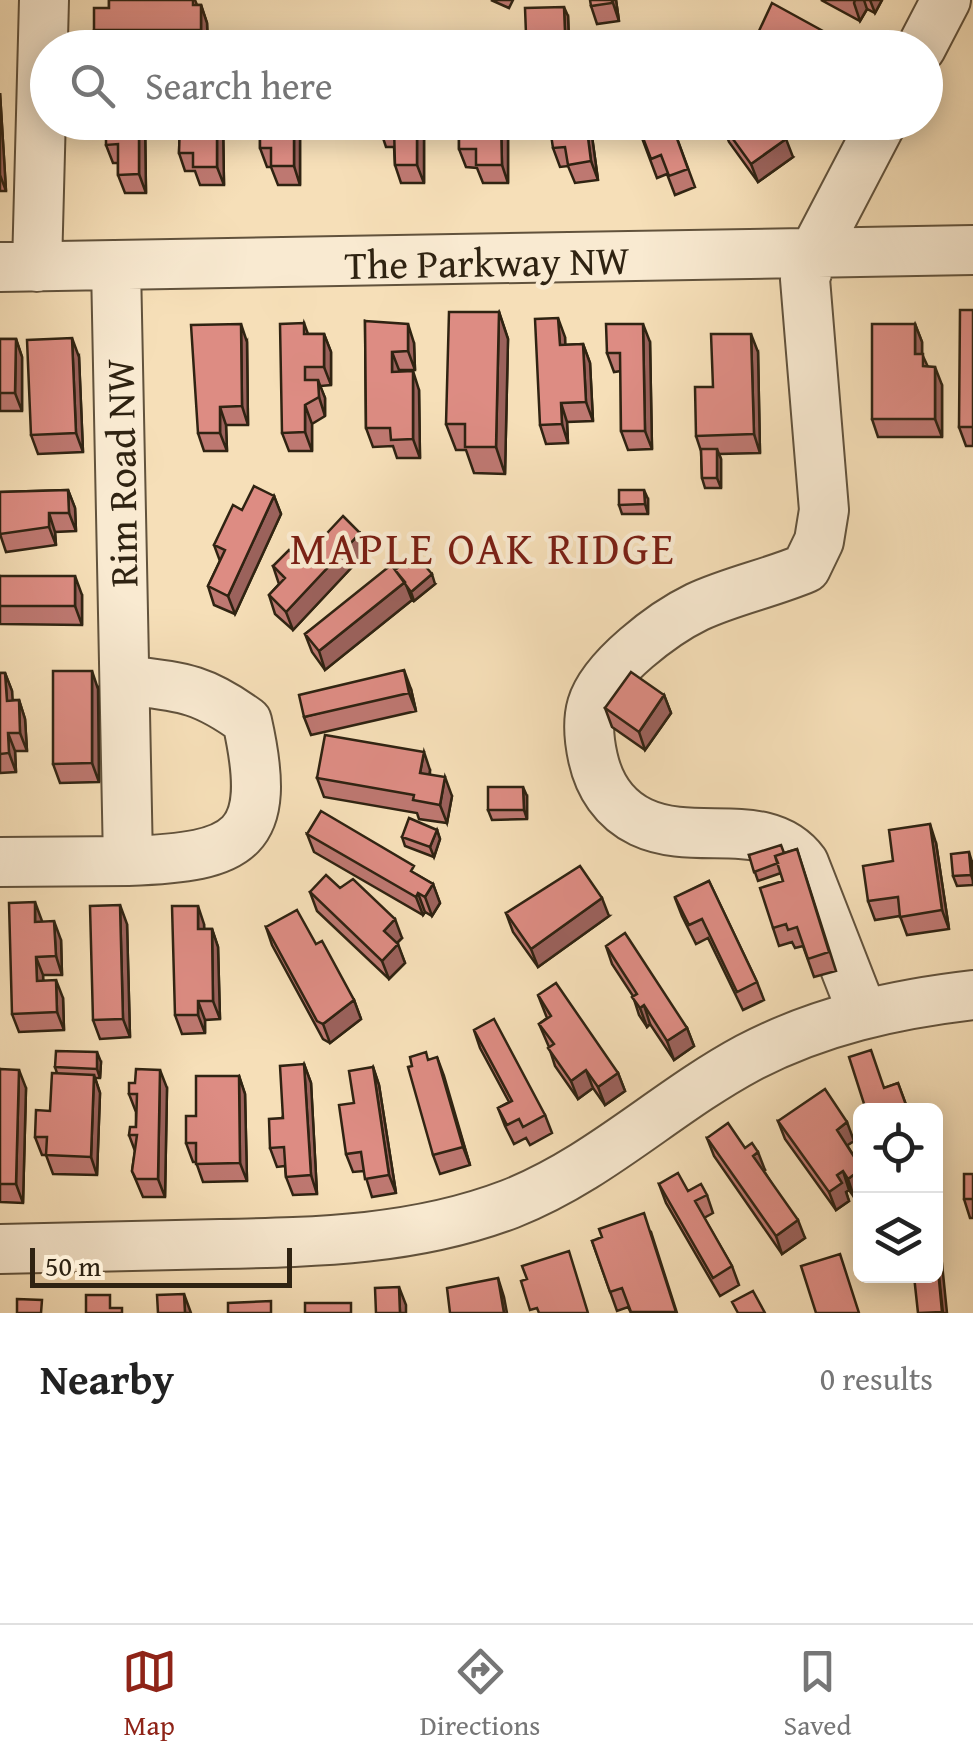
<!DOCTYPE html>
<style>
body{margin:0;font-family:"Gentium Book Plus",serif;background:#f2f2f2;color:#222}
.controls{position:absolute;right:30px;bottom:30px;display:grid;overflow:hidden;border-radius:15px;box-shadow:0 5px 25px #0003}
.controls button{width:90px;height:90px;display:grid;place-items:center;padding:0;border:0;border-bottom:2px solid #e0e0e0;background:#fff;color:#222;font:50px sans-serif}
.scale{position:absolute;left:30px;bottom:25px;width:262px;box-sizing:border-box;padding-left:10px;border:5px solid #2f2312;border-top:0;font-size:28px;line-height:35px;white-space:nowrap;color:#2f2312;-webkit-text-stroke:8px #f9ead1;paint-order:stroke}
.list{margin:0;padding:0;list-style:none}
h2{display:flex;justify-content:space-between;align-items:center;height:130px;margin:0;padding:0 40px;font-size:42px}
h2 small{font-size:32px;font-weight:400;color:#767676}
.icon{flex:none;width:55px;height:55px;fill:none;stroke:currentColor;stroke-width:2;stroke-linecap:round;stroke-linejoin:round}
.map{position:relative;flex:none;width:973px;height:1313px;overflow:hidden}
.search{position:absolute;background:#fff;box-shadow:0 5px 25px #0003;left:30px;right:30px;top:30px;height:110px;display:flex;align-items:center;gap:25px;box-sizing:border-box;padding:0 35px;border-radius:55px;color:#767676;font-size:38px}
.sheet{height:310px;background:#fff}
nav{display:flex;justify-content:space-around;align-items:center;box-sizing:border-box;height:140px;border-top:2px solid #e0e0e0;background:#fff;font-size:28px;color:#767676}
nav a{display:grid;justify-items:center;gap:5px}
nav .on{color:#8f2418}
.map>svg:first-child{display:block}
.lines{fill:none;stroke-linecap:round;stroke-linejoin:round}
.minor-casing{stroke:#61523c;stroke-width:52}
.minor{stroke:#f9ead1;stroke-width:48}
.wall{fill:#be7871;stroke:#2f2312;stroke-width:2.5}
.shaded-wall{fill:#9b625c;stroke:#2f2312;stroke-width:2.5}
.building{fill:#dd8c83;stroke:#2f2312;stroke-width:2.5}
.labels{text-anchor:middle;dominant-baseline:central;stroke-width:9;stroke-linejoin:round;paint-order:stroke}
.street-label{font-size:40px;fill:#2f2312;stroke:#f9ead1}
.quarter-label{font-size:45px;letter-spacing:2.5px;fill:#7a1f14;stroke:#f9ead1}
</style>
<div class="map">
<svg width="973" height="1313" viewBox="0 0 973 1313">
<rect width="100%" height="100%" fill="#f6dfb8"/>
<filter id="stains"><feTurbulence type="fractalNoise" baseFrequency=".002" numOctaves="4"/><feColorMatrix values="0 0 0 0 .2 0 0 0 0 .09 0 0 0 0 .02 0 0 0 .5 -.17"/></filter>
<radialGradient id="worn" r=".72"><stop offset=".6" stop-color="#630" stop-opacity="0"/><stop offset="1" stop-color="#630" stop-opacity=".3"/></radialGradient>
<g class="lines">
<defs>
<path id="minor" d="M921,48l25,-48
M0,267l973,-17
M37,267l7,-267
M125,680c56,7 75,7 122,41 27,120 -5,136 -119,140
M0,862l128,-1 -12,-595
M863,1014l-59,-151c-37,-50 -108,-15 -163,-41 -27,-13 -42,-37 -48,-64 -4,-18 -6,-36 -1,-53 11,-37 72,-82 105,-98 34,-16 74,-24 109,-39l13,-27 5,-31 -19,-231 7,-23 70,-134
M0,1249c73,-2 146,-4 220,-5 99,-2 196,-4 290,-40 89,-35 156,-102 238,-146 70,-37 147,-54 225,-63"/>
</defs>
<use href="#minor" class="minor-casing"/>
<use href="#minor" class="minor"/>
</g>
<path class="wall" d="M109,0h86l2,5h4l6,18 1,25h-108l-6,-18 15,-22z
M491,0h22l-4,8z
M616,0l3,21 -22,3 -6,-18z
M821,0h61l-7,13 -8,-4 -7,12z
M568,16l1,26 -39,2 -4,-10z
M0,93l6,98h-6z
M145,122l1,71h-21l-7,-18v-12h-5l-7,-18z
M180,122h43l1,63h-24l-5,-14h-10l-6,-18z
M260,122h40v63h-22l-7,-18h-4l-7,-19z
M424,122v61h-23l-6,-18 -1,-18h-8l-6,-18z
M459,122h49v61h-25l-6,-15 -11,-1 -7,-18z
M590,122l8,58 -23,3 -7,-17 -8,1 -7,-19z
M636,122h35l24,65 -20,8 -8,-21 -10,4z
M722,124l71,33 -35,25 -29,-40z
M973,310v136h-7l-7,-19z
M499,312l9,27 -3,135 -31,-1 -8,-23h-10l-10,-26z
M365,321l49,22 1,27h-16v1l20,19 1,68h-23l-4,-12 -20,1 -7,-19z
M304,323l4,11h16l7,18v33l-11,1 5,12v18l-13,8v27h-23l-7,-18z
M915,324l7,18v12l6,13 14,18v52h-64l-6,-18z
M565,337v8l18,-1 7,19 3,58 -26,1 1,21 -22,1 -6,-19z
M0,339h16l6,18v54h-22z
M247,342l1,83h-22l1,26h-23l-6,-18z
M650,342l2,107 -24,1 -7,-19v-60l-7,1 -7,-19z
M758,352l2,101 -41,1 2,5v29h-16l-3,-10 -1,-27 -5,-15 17,-49z
M79,357l4,95 -45,2 -7,-19z
M68,490l7,18 1,23 -21,1 1,13 -50,7 -6,-18v-42z
M274,496l7,18 -46,100 -21,-9 -6,-19 12,-25 -6,-16 28,-35z
M648,499v15h-26l-3,-9z
M367,551l-74,79 -18,-16 -6,-19 10,-11 -6,-18z
M395,570l40,14 -21,17 -4,-4 2,3 -87,70 -13,-18 -7,-18z
M0,576l82,19v30l-82,-1z
M0,673h5l7,18v9h7l6,19 2,32h-12l1,21 -16,1z
M98,689l1,93 -39,1 -7,-19z
M411,689l5,22 -105,24 -7,-18z
M664,695l7,18 -26,37 -33,-23 -7,-19z
M430,770v5l22,21 -5,27 -28,-4 -2,-6 -93,-16 -7,-19z
M527,796v23l-35,1 -4,-10z
M437,830l3,9 -6,18 -29,-11 -3,-9z
M307,834l110,41 16,9 7,19 -8,13 -7,-4 -2,3 -109,-63z
M936,843l13,86 -42,6 -7,-19 -25,4 -7,-19 25,-40z
M797,849l39,122 -22,6 -11,-31 -8,2 -3,-6 -13,4 -6,-18 10,-47 -2,-8 -23,8 -9,-26 35,-2z
M972,862l1,23 -16,1 -4,-10z
M709,881l48,101 7,18 -21,10 -35,-72 -12,6 -14,-28 -7,-18z
M340,888l62,50 -5,5 8,20 -16,16 -72,-68 -7,-19z
M506,913l103,3 -71,51 -25,-35z
M42,922l19,18 1,35h-19v5l20,18 1,32 -45,2 -7,-18z
M127,924l3,113 -30,2 -7,-19z
M204,924v5h8l6,18 2,72 -15,1v13l-23,1 -7,-19z
M266,927l50,17 38,56 7,19 -31,24 -7,-4 -51,-94z
M606,946l81,82 7,18 -20,14 -24,-36 -3,3 -8,-12 -6,-19 -21,-32z
M538,995l80,78 7,18 -20,14 -12,-17 -15,11 -23,-33 -6,-19 -10,-23 8,-6z
M474,1030l71,85 7,18 -22,12 -4,-7 -12,6 -9,-18 -7,-18 11,-6 -29,-54z
M437,1058l33,107 -30,9 -7,-19 -4,-95z
M101,1062l-1,16h-5l5,15 -3,82 -44,-1 -7,-19h-4l-7,-18 15,-26 7,-38 -2,-6z
M304,1064l7,19 6,111 -24,1 -7,-18 -1,-11 -8,1 -7,-19z
M373,1067l6,18 17,108 -24,4 -8,-26 -11,1 -7,-18 8,-51z
M0,1069l26,19 -3,115 -23,-1z
M239,1076l6,18 2,87 -44,1 -7,-20h-3l-7,-19 10,-27z
M898,1083l10,27h-42l18,-22z
M167,1088l-2,109h-22l-11,-26 3,-20 -6,-16 7,-8v-15l-7,-18z
M778,1121l76,20 -7,4 13,21v27l-6,4 -5,-7 -3,2 3,9 -13,9 -51,-71z
M707,1138l38,10 20,22 -1,1 41,67 -23,16 -68,-98z
M973,1174v44h-3l-6,-19z
M659,1184l48,11 6,18 -9,5 28,48 7,19 -19,11 -54,-93z
M651,1232l26,81h-46l-3,-6 -11,4 -25,-70z"/>
<path class="shaded-wall" d="M612,0h4l3,21z
M855,0h9l3,9 -7,12 -6,-18z
M870,0h12l-7,13z
M201,5l6,18 1,25 -7,-18z
M564,7l4,9 1,26 -4,-10z
M832,36l4,12h-10z
M0,93l6,98 -6,-16z
M139,122h6l1,71 -7,-19z
M217,122h6l1,63 -7,-18z
M294,122h6v63l-6,-19z
M417,122h7v61l-7,-18z
M501,122h7v61l-6,-18z
M586,122h4l8,58 -7,-19z
M786,139l7,18 -35,25 -7,-18z
M499,312l9,27 -3,135 -9,-27z
M558,318l7,19 1,27 -6,-19z
M241,324l6,18 1,83 -6,-19z
M408,324l6,19 1,27 -7,-19z
M643,324l7,18 2,107 -7,-18z
M915,324l7,18v30l-7,-18z
M324,334l7,18v33l-7,-18z
M751,334l7,18 2,101 -6,-19z
M72,338l7,19 4,95 -7,-19z
M16,339l6,18v54l-7,-18z
M583,344l7,19 3,58 -7,-19z
M392,352l7,18v20l-7,-18z
M935,367l7,18v52l-7,-18z
M413,371l6,19 1,68 -7,-19z
M318,380l7,18v18l-6,-19z
M561,403l6,19 1,21 -6,-19z
M305,405l7,19v27l-7,-19z
M220,407l6,18 1,26 -7,-18z
M717,449l4,10v29l-4,-10z
M68,490l7,18 1,23 -7,-18z
M644,490l4,9v15l-3,-10z
M274,496l7,18 -46,100 -7,-18z
M49,513l6,19 1,13 -7,-18z
M360,533l7,18 -74,79 -7,-18z
M432,574l3,10 -21,17 -3,-9z
M75,576l7,19v30l-7,-19z
M405,582l7,18 -87,70 -6,-19z
M404,670l7,19 5,22 -7,-18z
M92,671l6,18 1,93 -7,-19z
M5,673l7,18 2,28 -7,-18z
M664,695l7,18 -26,37 -6,-18z
M19,700l6,19 2,32 -7,-18z
M8,733l7,18 1,21 -7,-19z
M424,752l6,18 -3,21 -7,-18z
M445,777l7,19 -5,27 -7,-18z
M523,787l4,9v23l-3,-9z
M930,824l6,19 13,86 -7,-19z
M437,830l3,9 -6,18 -4,-10z
M969,852l3,10 1,18 -2,-5z
M433,884l7,19 -8,13 -7,-19z
M418,893l7,19 -2,3 -7,-18z
M602,898l7,18 -71,51 -7,-18z
M35,902l7,19v20l-7,-19z
M120,905l7,19 3,113 -7,-18z
M198,906l6,18 1,24 -7,-19z
M395,919l7,19 -11,11 -7,-18z
M54,921l7,19 1,35 -6,-19z
M212,929l6,18 2,72 -7,-18z
M398,944l7,19 -16,16 -7,-18z
M36,957l7,18 1,24 -7,-18z
M56,980l7,18 1,32 -7,-18z
M354,1000l7,19 -31,24 -7,-19z
M198,1001l7,19v13l-7,-18z
M644,1005l6,19 -3,3 -7,-19z
M687,1028l7,18 -20,14 -7,-19z
M97,1052l4,10 -1,16 -3,-9z
M437,1057l7,19 26,89 -7,-18z
M304,1064l7,19 6,111 -6,-19z
M373,1067l6,18 17,108 -7,-18z
M19,1070l7,18 -3,115 -7,-19z
M160,1070l7,18 -2,109 -7,-18z
M586,1070l7,18 -15,11 -7,-18z
M618,1073l7,18 -20,14 -7,-18z
M94,1075l6,18 -3,82 -6,-18z
M239,1076l6,18 2,87 -7,-18z
M847,1122l7,19 -11,7 -6,-18z
M758,1152l7,18 -5,4 -7,-18z
M860,1170v23l-6,4 -6,-18z
M843,1171l6,19 -3,2 3,9 -13,9 -7,-18 8,-17z
M936,1218l2,6 9,89h-4l-7,-65z
M798,1220l7,18 -23,16 -6,-18z
M498,1278l6,19 3,16h-3z
M399,1287l7,18v8h-6z
M184,1294l7,19h-6z"/>
<path class="building" d="M109,0h84v5h8v25h-107v-22h15z
M590,0h22v3l-21,3z
M772,3l60,33 -6,12h-75z
M564,7l1,25 -39,2 -1,-26z
M501,37v11h-22v-9z
M450,40h27v8h-27z
M114,122h25v52l-21,1v-31l-12,1v-19h8z
M180,122h37v45h-24v-14h-14z
M260,122h34v44h-23v-18h-11z
M380,122h37v43h-22l-1,-37 -14,1z
M459,122h42l1,43h-26v-16h-17z
M549,122h37l5,39 -23,4 -3,-18 -12,1z
M637,122h34l17,47 -19,7 -8,-21 -10,4z
M724,122h51l11,17 -35,25 -29,-40z
M960,310h13v117h-14z
M449,312h50l-3,135h-31v-23h-19z
M558,318l2,27 23,-1 3,58 -25,1 1,21 -22,1 -5,-106z
M365,321l43,3v27l-16,1v20l21,-1v68l-22,1 -1,-12h-24z
M304,323v11h20v33h-19v13h13l1,17 -14,8v27l-23,1 -2,-109z
M241,324l1,82 -22,1v26h-22l-7,-108z
M606,324h37l2,107h-24l-1,-78h-13z
M872,324h43v30h8v12l12,1v52h-63z
M711,334h40l3,100 -58,2 -1,-49h18z
M72,338l4,95 -45,2 -4,-95z
M0,339h16l-1,54h-15z
M701,449h16v29h-15z
M254,486l20,10 -46,100 -20,-10 17,-36 -11,-5 19,-40 9,5z
M68,490l1,23h-20v14l-49,7v-42z
M619,490h25l1,14 -26,1z
M343,516l17,17 -74,79 -17,-17 16,-17 -12,-12 16,-16 12,11z
M415,554l17,20 -21,18 -16,-22z
M391,565l14,17 -86,69 -14,-17z
M0,576h75v30h-75z
M404,670l5,23 -105,24 -5,-22z
M53,671h39v92l-39,1z
M631,672l33,23 -25,37 -34,-24z
M0,673h5l2,28 12,-1 1,33h-12l1,20 -9,1z
M325,735l99,17 -4,21 25,4 -5,28 -27,-5 1,-5 -97,-17z
M488,787h35l1,23h-36z
M321,811l93,55 -3,5 22,13 -8,13 -7,-4 -2,4 -109,-63z
M409,818l28,12 -7,17 -28,-10z
M930,824l12,86 -42,7 -2,-20 -30,4 -5,-35 30,-5 -4,-31z
M781,845l3,8 -9,3 3,7 -24,9 -5,-17z
M797,849l32,103 -21,7 -11,-32 -9,3 -2,-6 -13,4 -13,-40 23,-7 -8,-25z
M969,852l2,23 -18,1 -2,-22z
M580,866l22,32 -71,51 -25,-36z
M326,875l14,13 13,-9 42,40 -11,12 14,13 -16,17 -72,-69z
M709,881l48,101 -20,10 -35,-73 -13,6 -14,-28z
M35,902v20l19,-1 2,35 -20,1 1,24 19,-1 1,32 -45,2 -3,-111z
M120,905l3,114 -30,1 -3,-114z
M172,906h26v23h14l1,72h-15v14h-23z
M297,910l19,34 6,-3 32,59 -31,24 -6,-3 -51,-94z
M625,933l62,95 -20,13 -23,-36 -4,3 -8,-11 5,-3 -31,-48z
M556,983l62,90 -20,14 -12,-17 -15,11 -23,-33 6,-4 -15,-20 12,-8 -13,-21z
M494,1019l51,96 -22,12 -4,-8 -12,6 -9,-17 14,-7 -38,-71z
M871,1050l13,38 14,-5 8,22 -14,4 1,1h-27l-17,-53z
M56,1051l41,1v17l-42,-2z
M426,1052l2,8 9,-3 26,90 -30,8 -25,-88 4,-1 -2,-9z
M304,1064l7,111 -25,2 -2,-30 -14,1 -1,-29 14,-1 -3,-52z
M373,1067l16,108 -24,4 -4,-27 -15,2 -7,-49 15,-2 -5,-32z
M0,1069l19,1 -3,114h-16z
M136,1069l24,1 -2,109h-22l-4,-8 5,-36h-8l1,-8h6l1,-33h-8v-11h6z
M52,1073l42,2 -3,82 -45,-2 1,-18h-12l1,-27 14,1z
M196,1076h43l1,87 -44,1v-21h-10v-27h10z
M825,1089l22,33 -10,8 23,36v4l-12,9 -5,-8 -6,4 5,8 -13,9 -51,-71z
M728,1123l17,25 7,-5 6,9 -5,4 45,64 -22,16 -69,-98z
M678,1173l10,18 13,-7 6,11 -12,6 37,65 -19,12 -54,-94z
M964,1174h9v25h-9z
M644,1213l32,99h-45l-9,-24 -12,4 -18,-51 10,-4 -3,-8z
M936,1248l6,64 -24,1 -4,-37h22z
M569,1251l19,62h-49l-2,-5 -7,2 -9,-29 6,-2 -5,-13z
M840,1254l19,59h-43l-15,-47z
M498,1278l6,35h-54l-3,-25z
M399,1287l1,26h-24l-1,-25z
M753,1291l12,22h-27l-6,-11z
M184,1294l1,19h-27l-1,-18z
M86,1295h24v13h12v5h-36z
M17,1299l25,1 -1,13h-24z
M271,1301v12h-43v-10z
M305,1303h46v10h-46z"/>
<g class="labels">
<g class="street-label">
<text transform="translate(487 262) rotate(-1)">The Parkway NW</text>
<text transform="translate(121 473) rotate(-91)">Rim Road NW</text>
</g>
<g class="quarter-label">
<text x="483" y="547">MAPLE OAK RIDGE</text>
</g>
</g>
<rect width="100%" height="100%" filter="url(#stains)"/>
<rect width="100%" height="100%" fill="url(#worn)"/>
</svg>
<div class="controls">
<button><svg class="icon" aria-label="locate" viewBox="0 0 24 24"><circle cx="12" cy="12" r="6"/><path d="M12 2v4M12 18v4M2 12h4M18 12h4"/></svg></button>
<button><svg class="icon" aria-label="layers" viewBox="0 0 24 24"><path d="M12 4l9 5-9 5-9-5zM3 14l9 5 9-5"/></svg></button>
</div>
<div class="scale">50 m</div>
<div class="search"><svg class="icon" aria-label="search" viewBox="0 0 24 24"><circle cx="10" cy="10" r="6"/><path d="M15 15l6 6"/></svg>Search here</div>
</div>
<section class="sheet">
<h2>Nearby<small>0 results</small></h2>
<ul class="list">
</ul>
</section>
<nav>
<a class="on"><svg class="icon" aria-label="map" viewBox="0 0 24 24"><path d="M3 6l6-2 6 2 6-2v14l-6 2-6-2-6 2zM9 4v14M15 6v14"/></svg>Map</a>
<a><svg class="icon" aria-label="directions" viewBox="0 0 24 24"><path d="M12 3l9 9-9 9-9-9zM9 14v-3h6M13 9l2 2-2 2"/></svg>Directions</a>
<a><svg class="icon" aria-label="saved" viewBox="0 0 24 24"><path d="M7 4h10v16l-5-4-5 4z"/></svg>Saved</a>
</nav>
